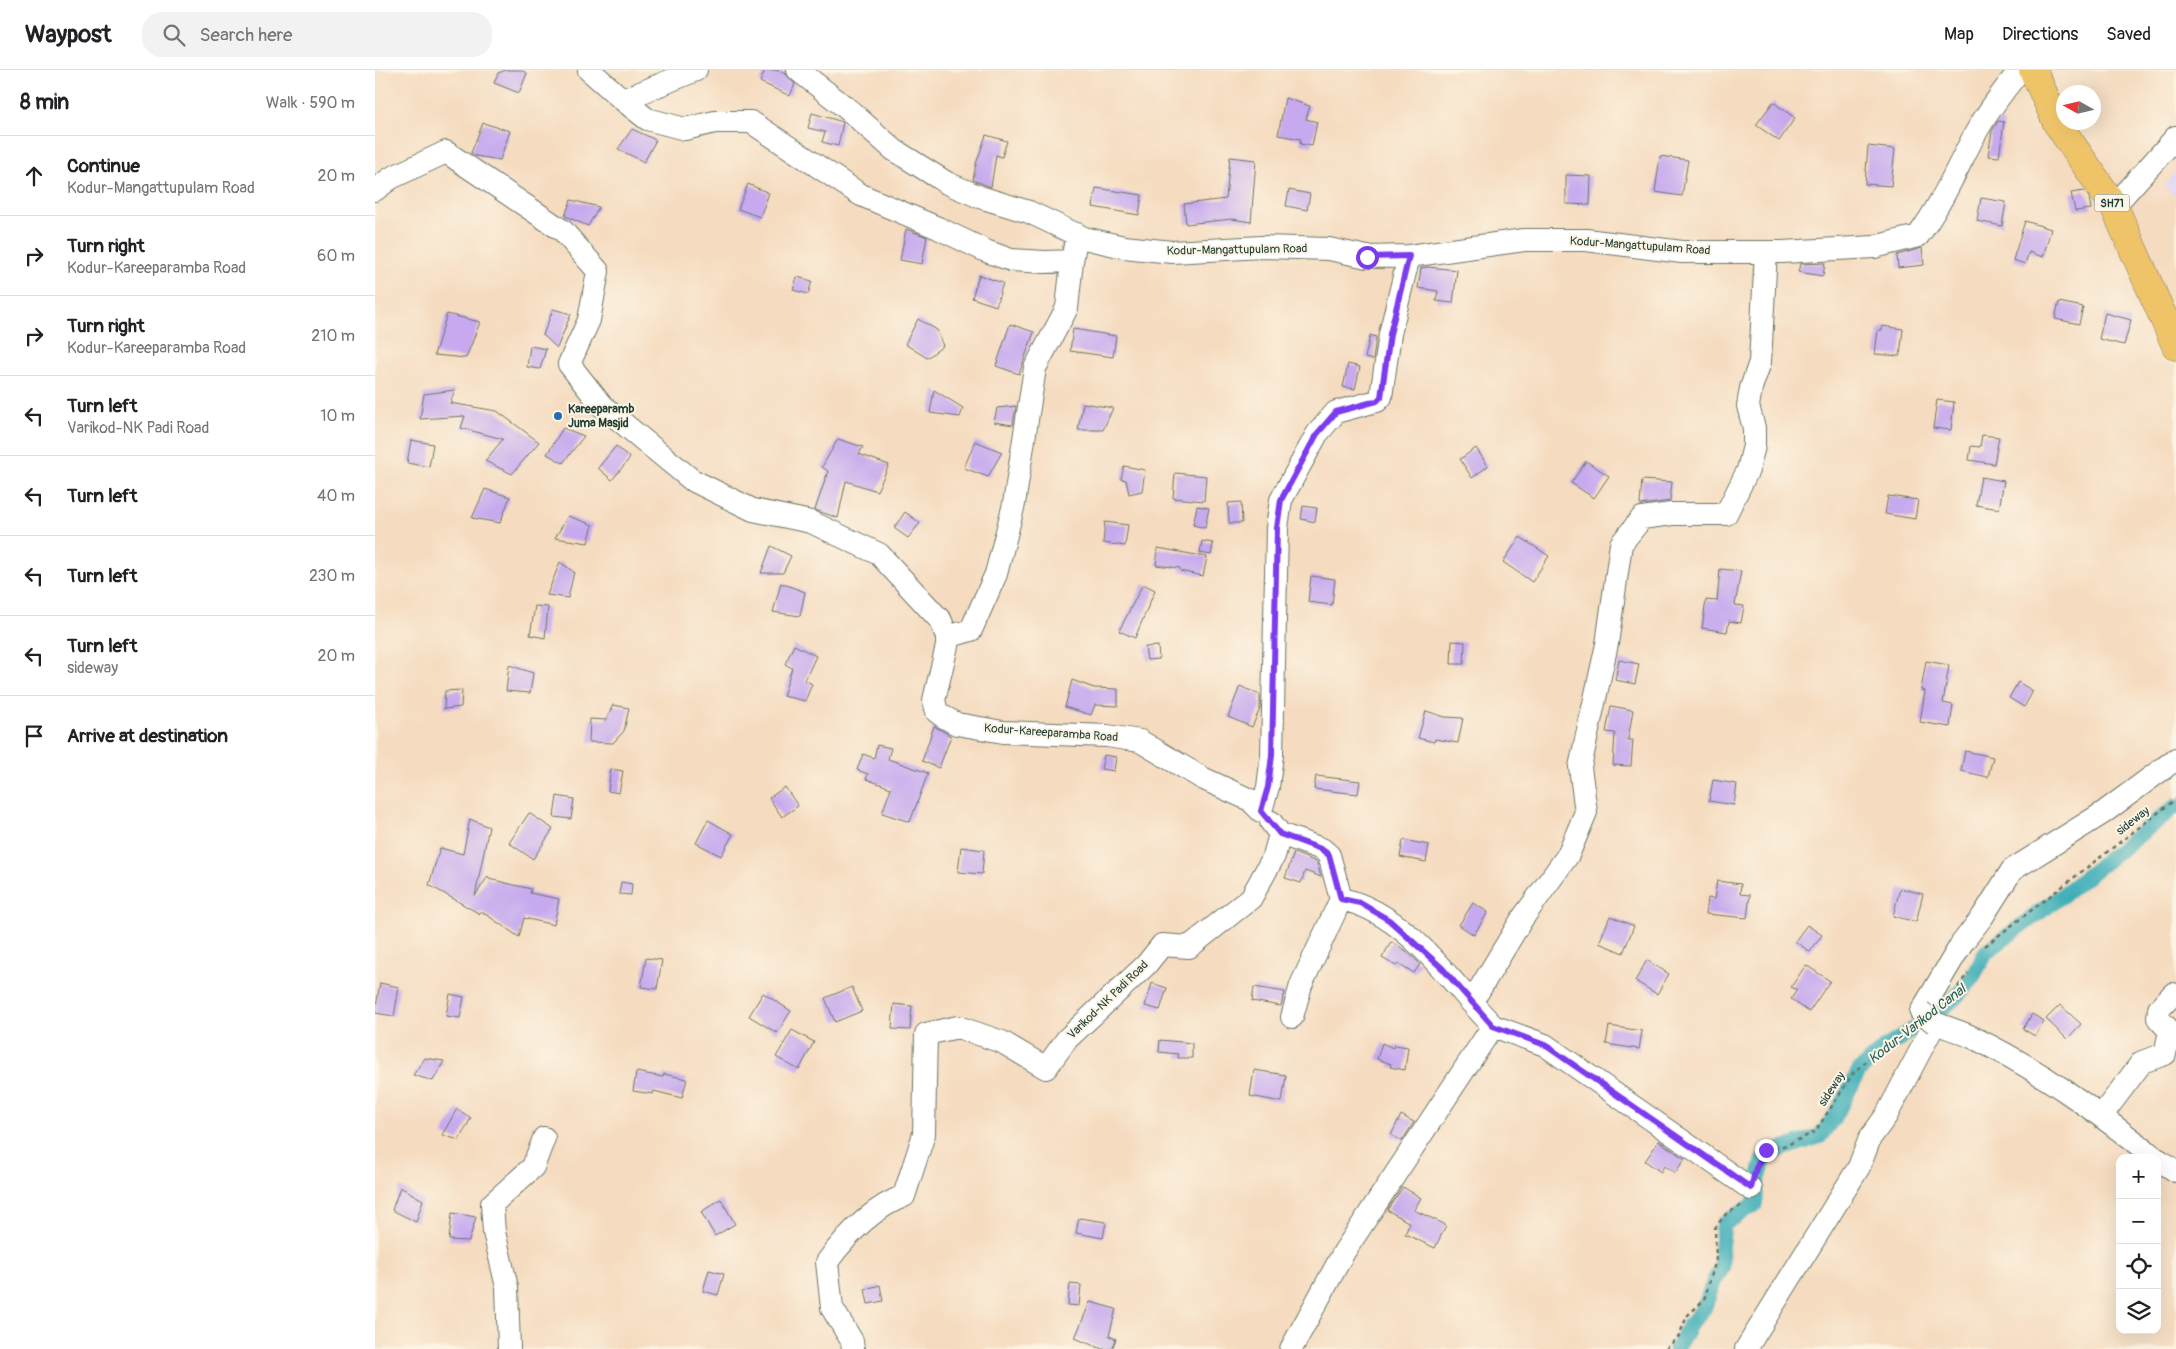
<!DOCTYPE html>
<meta charset="utf-8">
<style>
body{margin:0;font-family:Pangolin,sans-serif;background:#f2f2f2;color:#202124}
.controls{position:absolute;right:15px;bottom:15px;display:grid;overflow:hidden;border-radius:10px;box-shadow:0 5px 20px #0002}
.controls button{width:45px;height:45px;display:grid;place-items:center;padding:0;border:0;border-bottom:1px solid #e0e0e0;background:#fff;color:#202124;font:25px sans-serif}
.compass{position:absolute;left:1681px;top:15px;width:45px;height:45px;border-radius:50%;background:#fff;box-shadow:0 5px 20px #0002;rotate:278deg}
.stop{position:absolute;width:15px;height:15px;margin:-11px;border:4px solid #7c3aed;border-radius:50%;background:#fff}
.stop.end{background:#7c3aed;border-color:#fff;box-shadow:0 1px 5px #0008}
.list{margin:0;padding:0;list-style:none}
h2{display:flex;justify-content:space-between;align-items:center;height:65px;margin:0;padding:0 20px;font-size:21px}
h2 small{font-size:16px;font-weight:400;color:#757577}
.list li{display:grid;grid-template-columns:32px 1fr auto;gap:15px;align-items:center;box-sizing:border-box;height:80px;padding:0 20px;border-top:1px solid #e0e0e0}
.list b{display:block;font-size:19px;white-space:nowrap}
.list p{margin:0;font-size:16px;white-space:nowrap;color:#757577}
.list em{font-size:16px;font-style:normal;color:#757577}
.icon{flex:none;width:28px;height:28px;fill:none;stroke:currentColor;stroke-width:2;stroke-linecap:round;stroke-linejoin:round}
.map{position:relative;flex:none;width:1801px;height:1279px;overflow:hidden}
header{display:flex;align-items:center;gap:30px;box-sizing:border-box;height:70px;padding:0 25px;background:#fff;border-bottom:1px solid #e0e0e0}
header strong{font-size:24px}
nav{display:flex;gap:28px;margin-inline-start:auto;font-size:18px}
.search{width:350px;height:45px;background:#f2f2f2;display:flex;align-items:center;gap:12px;box-sizing:border-box;padding:0 18px;border-radius:20px;color:#757577;font-size:19px}
main{display:flex}
aside{flex:1;background:#fff}
.map>svg:first-child{display:block}
.built{fill:#ddd5f6}
.lines{fill:none;stroke-linecap:round;stroke-linejoin:round}
.canal{stroke:#3eaeb8;stroke-width:16}
.building{fill:#c6a9ee}
.minor-casing{stroke:#6a7465;stroke-width:24}
.major-casing{stroke:#6a7465;stroke-width:29}
.path{stroke:#6a7465;stroke-width:2.5;stroke-dasharray:4 4;stroke-linecap:butt}
.minor{stroke:#fff;stroke-width:22}
.major{stroke:#efc469;stroke-width:28}
.minor-bridge-casing{stroke:#6a7465;stroke-width:24;stroke-linecap:butt}
.minor-bridge{stroke:#fff;stroke-width:22}
.route{stroke:#7c3aed;stroke-width:6}
.poi-dot{fill:#1f6fb2;stroke:#fcf5e5;stroke-width:2}
.labels{text-anchor:middle;dominant-baseline:central;stroke-width:4;stroke-linejoin:round;paint-order:stroke}
.shield{fill:#fcf5e5;stroke:#617469;stroke-width:1}
.shield-label{font-size:11px;font-weight:bold;fill:#1f3d34}
.street-label{font-size:12px;fill:#1f3d34;stroke:#fcf5e5}
.poi-label{font-size:12px;font-weight:bold;fill:#1f3d34;stroke:#fcf5e5;text-anchor:start}
.water-label{font-size:14px;font-style:italic;fill:#285f5c;stroke:#fcf5e5}
</style>
<header>
<strong>Waypost</strong>
<div class="search"><svg class="icon" aria-label="search" viewBox="0 0 24 24"><circle cx="10" cy="10" r="6"/><path d="M15 15l6 6"/></svg>Search here</div>
<nav><a>Map</a><a>Directions</a><a>Saved</a></nav>
</header>
<main>
<aside>
<h2>8 min<small>Walk · 590 m</small></h2>
<ul class="list">
<li><svg class="icon" aria-label="ahead" viewBox="0 0 24 24"><path d="M12 20V5M6 11l6-6 6 6"/></svg><div><b>Continue</b><p>Kodur-Mangattupulam Road</p></div><em>20 m</em></li>
<li><svg class="icon" aria-label="right" viewBox="0 0 24 24"><path d="M7 20v-9h11M14 6l5 5-5 5"/></svg><div><b>Turn right</b><p>Kodur-Kareeparamba Road</p></div><em>60 m</em></li>
<li><svg class="icon" aria-label="right" viewBox="0 0 24 24"><path d="M7 20v-9h11M14 6l5 5-5 5"/></svg><div><b>Turn right</b><p>Kodur-Kareeparamba Road</p></div><em>210 m</em></li>
<li><svg class="icon" aria-label="left" viewBox="0 0 24 24"><path d="M17 20v-9H6M10 6l-5 5 5 5"/></svg><div><b>Turn left</b><p>Varikod-NK Padi Road</p></div><em>10 m</em></li>
<li><svg class="icon" aria-label="left" viewBox="0 0 24 24"><path d="M17 20v-9H6M10 6l-5 5 5 5"/></svg><div><b>Turn left</b></div><em>40 m</em></li>
<li><svg class="icon" aria-label="left" viewBox="0 0 24 24"><path d="M17 20v-9H6M10 6l-5 5 5 5"/></svg><div><b>Turn left</b></div><em>230 m</em></li>
<li><svg class="icon" aria-label="left" viewBox="0 0 24 24"><path d="M17 20v-9H6M10 6l-5 5 5 5"/></svg><div><b>Turn left</b><p>sideway</p></div><em>20 m</em></li>
<li><svg class="icon" aria-label="arrive" viewBox="0 0 24 24"><path d="M6 21V4h12l-3 4 3 4H6"/></svg><div><b>Arrive at destination</b></div></li>
</ul>
</aside>
<div class="map">
<svg width="1801" height="1279" viewBox="0 0 1801 1279">
<rect width="100%" height="100%" fill="#fcf5e5"/>
<filter id="ink" filterUnits="userSpaceOnUse"><feTurbulence type="fractalNoise" baseFrequency=".02" numOctaves="2"/><feDisplacementMap in="SourceGraphic" scale="10" xChannelSelector="R" yChannelSelector="G"/><feConvolveMatrix kernelMatrix="1 2 1 2 8 2 1 2 1" color-interpolation-filters="sRGB"/></filter>
<filter id="wash" filterUnits="userSpaceOnUse"><feTurbulence type="fractalNoise" baseFrequency=".0096" numOctaves="4" result="noise"/><feDisplacementMap in="SourceGraphic" scale="20" xChannelSelector="R" yChannelSelector="G"/><feGaussianBlur stdDeviation="1.12" result="paint"/><feColorMatrix in="noise" values="0 0 0 0 0 0 0 0 0 0 0 0 0 0 0 0 0 1.4 0 .05"/><feComposite in="paint" operator="in"/></filter>
<g filter="url(#wash)">
<rect width="100%" height="100%" fill="#f5dbbf"/>
<path class="built" d="M1801,102v25l-12,-11z"/>
<g class="lines">
<path class="canal" d="M1301,1279l13,-23 15,-18 10,-27 8,-13 -1,-22 3,-22 31,-20 2,-21 7,-24 12,-8 44,-15 15,-20 24,-45 24,-22 39,-25 32,-25 17,-19 15,-28 78,-58 112,-88"/>
</g>
<g id="blocks">
<path class="building" d="M131,0h14l7,3 -8,20 -25,-10 4,-10z
M390,0h11l10,4 9,10 -5,12 -30,-14z
M910,28l25,8 -4,13 11,3 -5,24 -12,-2 1,-5 -23,-4z
M1398,32l22,16 -16,23 -23,-16z
M437,43l31,9 -5,24 -16,-4 3,-10 -17,-4z
M1623,51l6,1 -5,35 -11,-1 4,-25z
M108,53l27,8 -10,29 -24,-4 -5,-3z
M257,59l24,11 -12,22 -26,-13z
M611,65l21,6 -5,16 -6,-2 -5,32 -18,-7 3,-16z
M1493,76l27,3 -4,37 -26,-2z
M1285,86l28,4 -6,36 -27,-4z
M855,87l26,3 -5,62 -19,-3 -46,5 -2,-20 42,-5z
M1191,105l25,1 -1,29 -24,-1z
M373,114l21,9 -9,24 -22,-8z
M721,118l46,7 -3,20 -46,-8z
M914,120l21,4 -3,16 -21,-4z
M1709,121l5,6 2,12 -16,2 -4,-18z
M1606,128l25,4 -4,24 -25,-5z
M196,130l28,7 -11,19 -23,-10z
M1650,151l26,8 -8,28 -14,-5 -4,12 -12,-4z
M531,159l21,8 -5,27 -22,-4z
M1547,178l2,17 -26,3 -1,-13z
M1450,193l-2,13 -25,-4 2,-8z
M1053,197l29,3 -4,33 -17,-2 2,-10 -20,-3 3,-20z
M604,205l24,8 -7,23 -24,-8z
M422,207l15,4 -4,13 -15,-4z
M1684,232l24,5 -4,17 -24,-5z
M178,239l18,5 -14,34 -14,-13z
M1730,243l26,7 -7,25 -25,-6z
M72,244l33,8 -14,36 -32,-3z
M543,249l19,11 6,16 -16,12 -22,-14z
M635,254l24,8 -15,42 -23,-8z
M1507,256l21,3 -3,27 -25,-2 3,-24h4z
M698,259l43,7 -3,21 -43,-6z
M995,265l6,2 -3,23 -8,-2z
M155,276l16,3 -6,20 -13,-2z
M973,294l12,3 -5,22 -12,-2z
M80,320l-5,13 47,8 42,31 -27,32 -27,-13 18,-22 -42,-11 4,-12 -45,3 4,-25z
M559,320l29,18 -3,9 -30,-4z
M1562,330l17,2 -3,28 -18,-2z
M708,333l30,5 -10,22h-25z
M641,336l-3,19 -19,-3 3,-14z
M188,358l21,8 -21,27 -16,-9z
M1607,365l17,2 -5,27 -25,-4 2,-14 9,1z
M463,369l25,8 -4,7 30,11 -12,26 -31,-10 -8,37 -23,-8 13,-39 -6,-4z
M36,370l22,4 -4,23 -22,-4z
M600,371l27,11 -14,25 -24,-9z
M241,376l14,12 -18,22 -14,-12z
M1101,378l12,18 -16,12 -12,-19z
M1211,391l23,15 -15,22 -23,-15z
M749,396l21,4 -3,21 -13,3 -3,-14 -5,-1z
M800,403l31,3 -2,25 -31,-3z
M1606,407l23,4 -5,28 -23,-4z
M1267,410l30,2 -2,19 -30,4z
M110,419l25,8 -10,26 -28,-5z
M1513,426l30,4 -3,19 -30,-5z
M866,432l1,21h-13l-1,-20z
M822,436l12,2 -4,20 -12,-3z
M928,436l14,2 -2,14 -14,-3z
M530,442l15,11 -12,15 -14,-10z
M193,446l25,9 -5,18 -33,-5z
M730,452l23,3 -3,21 -22,-3z
M1145,467l29,19 -17,26 -29,-20z
M827,471l11,2 -2,12 -11,-2z
M396,476l20,10 -8,17h-22z
M783,478l49,9 -4,19 -23,-5v-3l-24,-3z
M185,492l14,10 -6,26 -21,-3z
M1345,499l21,2 -6,34 9,1 -3,17 -12,-2 -2,11 -25,-4 4,-28 11,1z
M936,506l24,3 -3,26 -24,-3z
M406,513l24,9 -5,24 -27,-4z
M768,514l12,6 -20,48 -16,-7z
M160,536l13,1 -3,31 -15,-3z
M1077,571l13,1 -1,22h-13z
M419,575l22,11 -11,24 7,4 -7,17 -22,-5 9,-28 -7,-4z
M783,576l1,13 -12,1 -2,-13z
M1244,590l20,4 -4,20 -20,-4z
M1551,591l23,4 -6,38 10,2 -3,22 -30,-5 5,-31 -4,-1z
M134,595l24,8 -3,20 -24,-2z
M697,610l22,8 24,1v17l-23,-1 -4,10 -26,-8z
M1643,612l15,9 -9,16 -15,-9z
M865,616l20,9v14l-8,18 -24,-10z
M87,620l-1,17 -17,2 1,-18z
M238,635l16,3 -5,23 -11,12 -24,-1 1,-23 16,1z
M1236,636l22,4 -5,30h5l-2,26 -18,-1 2,-32 -9,-1z
M1051,641l19,6 18,1 -5,25 -23,-4 -1,3 -16,-4z
M559,656l17,10 -12,32 -17,-7z
M502,675l14,3 -3,11 40,14 -18,49 -28,-9 9,-25 -25,-9 2,-5 -11,-4 6,-16 11,4z
M1590,681l28,6 -5,20 -27,-6z
M729,685l12,2 -2,14 -13,-2z
M236,699l12,2 -4,22 -11,-2z
M941,706l44,5 -2,13 -44,-5z
M1338,710l24,4 -3,21 -25,-4z
M410,717l13,19 -16,11 -13,-19z
M182,726l17,3 -3,20 -17,-2z
M154,743l24,16 -20,30 -24,-16z
M95,749l19,8 -14,69 13,-20 1,3 42,10 -1,4 29,6 -5,26 -30,-7 -5,19 -38,-26 -1,3 -51,-29 11,-37 23,6z
M333,750l25,14 -12,22 -25,-13z
M1028,770l26,5 -3,17 -26,-5z
M586,777l23,3 -2,24 -24,-2z
M919,783l23,9 4,15 -16,-6 -4,12 -16,-5z
M1342,811l24,3 -1,10 10,1 -3,23 -41,-4 2,-16 6,1z
M246,812l11,2 -1,11 -12,-1z
M1525,818l23,6 -7,28 -23,-6z
M1098,833l15,9 -14,23 -15,-10z
M1235,846l24,10 -11,27 -24,-10z
M1432,855l15,10 -12,17 -15,-11z
M1016,872l14,8 15,14 -6,9 -16,-10 -2,3 -14,-8z
M271,888l16,2 -5,29 -16,-2z
M1272,890l22,14 -12,20 -22,-13z
M1431,895l24,16 -21,31 -18,-13 6,-9 -6,-3z
M5,913l19,4 -5,29 -19,-3z
M777,913l15,5 -7,22 -15,-4z
M477,917l10,24 -27,11 -10,-24z
M879,917l31,5 -4,14 -29,-5z
M388,923l28,18 -14,22 -28,-17z
M75,924l14,3 -4,21 -14,-2z
M519,934l18,2 -2,24 -18,-1z
M1685,935l21,19 -14,15 -21,-20z
M1657,944l12,7 -9,15 -12,-7z
M1234,956l33,5 -3,18 -33,-5z
M417,960l22,12 -15,28 -23,-13z
M785,970l32,3v15h-14v-4l-19,-2z
M1007,973l11,5 1,-3 14,2 -3,23 -15,-3 1,-3 -14,-5z
M50,988l19,3 -11,20 -20,-6z
M879,1000l32,5 -4,27 -32,-6z
M261,1002l27,5 1,-3 23,5 -5,19 -28,-7 -1,3 -20,-3z
M82,1039l14,9 -12,22 -17,-5z
M1026,1045l13,7 -12,19 -11,-6z
M1284,1071l26,18 -10,14 -11,-7 -3,6 -16,-11z
M25,1117l23,13 -7,22 -24,-12z
M1028,1117l18,11 -7,12 32,15 -11,23 -30,-14 5,-11 -23,-13z
M346,1129l14,25 -20,12 -14,-24z
M77,1143l24,4 -7,24 -20,-1z
M704,1148l27,4 -3,16 -27,-5z
M334,1200l15,4 -6,21 -15,-4z
M695,1214l11,1 -2,21 -11,-1z
M505,1215l3,16 -15,3 -3,-15z
M715,1232l26,7 -7,27 7,3 -4,10h-10l-27,-11z"/>
</g>
</g>
<g filter="url(#ink)">
<use href="#blocks" fill-opacity="0" stroke="#6a7465" stroke-width="1"/>
<g class="lines">
<defs>
<path id="minor" d="M214,0l34,30 73,-30
M423,0l52,41 44,39 53,33 33,14 49,15 55,26 40,9 48,5 90,-5 67,2 38,8 42,-1 115,-16h62l96,12h100l92,-5 44,-11c23,-31 38,-66 56,-100 13,-24 29,-45 46,-66
M248,30l24,19 38,10 30,-7h36l110,73 77,33 48,23 25,9 34,2 27,-1 5,-27
M0,120l16,-12 55,-26 117,79 35,40 -9,49 -20,44 33,42 90,74 61,30 58,12 68,32 62,67 6,16v9l-13,54 3,12 7,5 13,7 46,8 104,4 33,5 62,37 48,22 11,11 7,-24 4,-32 5,-227 4,-28 36,-66 19,-22 41,-11 4,-4 9,-63 19,-78
M1739,136l62,-69
M572,567l24,-7 25,-56 18,-70 21,-136 32,-60 5,-47
M905,764l42,15 7,6 12,44c54,11 95,62 129,102l8,-9 44,-73 46,-64 18,-43 -6,-45 27,-123 14,-100 21,-26 30,-4h54l22,-44 6,-24v-18l-6,-22 3,-18 9,-26 6,-110
M1095,931l23,25 52,19 206,144
M1546,942l41,-69 21,-27 29,-46 91,-57 73,-54
M917,947l9,-32 40,-86
M1727,1045l40,-53 23,-8 5,-23 -12,-13 1,-9 14,-15
M1782,1089l19,12
M134,1279l-2,-62 -13,-55 -2,-28 41,-37 11,-29
M478,1279l-1,-8 -20,-33 -5,-46c19,-26 45,-54 77,-66l20,-62 2,-100 32,-7 44,15 44,26 21,-29 79,-74 16,-20 27,2 62,-49 23,-42 6,-22 -9,-12
M916,1279l53,-97 149,-226
M1371,1279l113,-182 11,-29 16,-22 49,-93c13,5 27,9 39,15 65,31 125,75 181,120"/>
<path id="major" d="M1658,0l24,53 57,83 62,140"/>
</defs>
<use href="#minor" class="minor-casing"/>
<use href="#major" class="major-casing"/>
<path class="path" d="M1610,876l191,-147
M1583,917l10,-14
M1380,1101l11,-21 21,-5 28,-13 39,-60 30,-26 27,-19
M1291,1279l13,-13 8,-20 17,-16 12,-40 -1,-32 11,-14 16,-9"/>
<use href="#minor" class="minor"/>
<use href="#major" class="major"/>
<defs>
<path id="minor-bridge" d="M1546,942l14,11"/>
</defs>
<use href="#minor-bridge" class="minor-bridge-casing"/>
<use href="#minor-bridge" class="minor-bridge"/>
</g>
</g>
<g class="lines" filter="url(#ink)">
<path class="route" d="M992,187l42,-1 -19,78 -9,63 -4,4 -41,11 -19,22 -36,66 -4,28 -5,227 -4,32 -7,24 19,23 41,15 8,6 12,44 19,4 29,17 53,48 51,58 52,19 206,143 5,-20 10,-18"/>
</g>
<circle class="poi-dot" cx="183" cy="346" r="5"/>
<g class="labels">
<rect class="shield" x="1719.5" y="124.5" width="35" height="17" rx="4"/>
<g class="shield-label">
<text x="1737" y="133">SH71</text>
</g>
<g class="street-label">
<text transform="translate(1265 176) rotate(4)">Kodur-Mangattupulam Road</text>
<text transform="translate(862 180) rotate(-1)">Kodur-Mangattupulam Road</text>
<text transform="translate(676 663) rotate(4)">Kodur-Kareeparamba Road</text>
<text transform="translate(1758 751) rotate(-38)">sideway</text>
<text transform="translate(733 930) rotate(-44)">Varikod-NK Padi Road</text>
<text transform="translate(1457 1019) rotate(-57)">sideway</text>
</g>
<g class="poi-label">
<text x="193" y="339">Kareeparamb<tspan x="193" dy="14">Juma Masjid</tspan></text>
</g>
<g class="water-label">
<text transform="translate(1542 954) rotate(-38)">Kodur-Varikod Canal</text>
</g>
</g>
</svg>
<div class="controls">
<button>+</button>
<button>−</button>
<button><svg class="icon" aria-label="locate" viewBox="0 0 24 24"><circle cx="12" cy="12" r="6"/><path d="M12 2v4M12 18v4M2 12h4M18 12h4"/></svg></button>
<button><svg class="icon" aria-label="layers" viewBox="0 0 24 24"><path d="M12 4l9 5-9 5-9-5zM3 14l9 5 9-5"/></svg></button>
</div>
<svg class="compass" viewBox="-18 -18 36 36"><path d="M0-13l5 13h-10z" fill="#e53935"/><path d="M0 13l5-13h-10z" fill="#757577"/></svg>
<div class="stop" style="left:992px;top:187px"></div>
<div class="stop end" style="left:1391px;top:1080px"></div>
</div>
</main>
